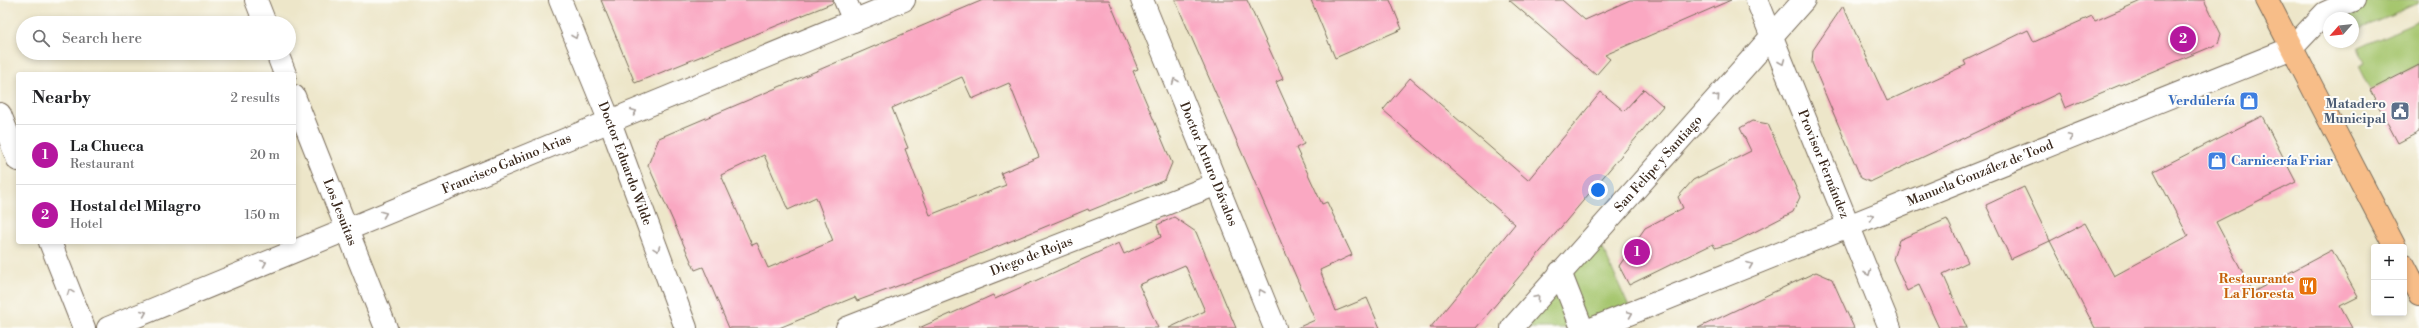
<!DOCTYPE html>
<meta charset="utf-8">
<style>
body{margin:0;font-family:"Libre Bodoni",serif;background:#f6f6f6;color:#202124}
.controls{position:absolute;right:12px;bottom:12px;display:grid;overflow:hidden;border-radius:4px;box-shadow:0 2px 6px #0003}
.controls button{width:36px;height:36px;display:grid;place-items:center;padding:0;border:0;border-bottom:1px solid #e0e0e0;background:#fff;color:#202124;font:20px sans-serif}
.compass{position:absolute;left:2323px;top:12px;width:36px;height:36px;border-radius:50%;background:#fff;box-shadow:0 2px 6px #0003;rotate:243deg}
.you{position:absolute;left:1598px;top:190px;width:14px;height:14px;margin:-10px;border:3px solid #fff;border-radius:50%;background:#1a73e8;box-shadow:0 0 0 6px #1a73e833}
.badge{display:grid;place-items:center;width:26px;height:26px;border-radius:50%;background:#b5179e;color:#fff;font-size:13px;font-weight:700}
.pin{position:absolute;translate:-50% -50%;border:2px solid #fff;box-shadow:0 1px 4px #0006}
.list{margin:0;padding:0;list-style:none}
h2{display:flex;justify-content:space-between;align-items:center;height:52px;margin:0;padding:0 16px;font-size:17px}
h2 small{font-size:13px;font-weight:400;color:#757577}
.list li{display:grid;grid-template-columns:26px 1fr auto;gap:12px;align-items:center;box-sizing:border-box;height:60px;padding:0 16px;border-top:1px solid #e0e0e0}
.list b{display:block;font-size:15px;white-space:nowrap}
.list p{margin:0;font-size:13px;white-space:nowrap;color:#757577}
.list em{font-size:13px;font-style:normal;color:#757577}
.icon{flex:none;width:22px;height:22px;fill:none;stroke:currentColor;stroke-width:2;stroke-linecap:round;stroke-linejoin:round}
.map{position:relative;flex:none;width:2419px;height:328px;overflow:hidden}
.search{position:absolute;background:#fff;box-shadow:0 2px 6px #0003;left:16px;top:16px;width:280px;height:44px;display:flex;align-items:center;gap:10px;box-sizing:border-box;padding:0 14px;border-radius:22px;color:#757577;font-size:15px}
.panel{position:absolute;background:#fff;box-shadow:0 2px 6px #0003;left:16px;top:72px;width:280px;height:172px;border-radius:4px}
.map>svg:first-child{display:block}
.green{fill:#a6c66e;stroke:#707846}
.building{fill:#faa8c2;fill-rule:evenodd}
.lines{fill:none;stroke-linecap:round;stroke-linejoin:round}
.minor-casing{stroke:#796c5a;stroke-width:24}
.major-casing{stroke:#796c5a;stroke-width:24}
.minor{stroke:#fff;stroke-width:22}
.major{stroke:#f7bd88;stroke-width:22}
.oneway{stroke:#a79f9a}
.labels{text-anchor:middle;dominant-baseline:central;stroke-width:4;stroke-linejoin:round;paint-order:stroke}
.shop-label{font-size:13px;font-weight:bold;fill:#366cbe;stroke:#fdfcf7;text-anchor:end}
.service-label{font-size:13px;font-weight:bold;fill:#4e5e75;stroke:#fdfcf7;text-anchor:end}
.street-label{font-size:13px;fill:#3b2a1e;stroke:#fdfcf7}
.food-label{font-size:13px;font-weight:bold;fill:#c56008;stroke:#fdfcf7;text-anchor:end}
</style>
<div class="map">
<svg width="2419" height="328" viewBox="0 0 2419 328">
<rect width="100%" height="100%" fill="#fdfcf7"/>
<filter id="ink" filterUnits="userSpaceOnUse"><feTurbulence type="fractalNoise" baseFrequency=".025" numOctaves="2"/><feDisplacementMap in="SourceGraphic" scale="8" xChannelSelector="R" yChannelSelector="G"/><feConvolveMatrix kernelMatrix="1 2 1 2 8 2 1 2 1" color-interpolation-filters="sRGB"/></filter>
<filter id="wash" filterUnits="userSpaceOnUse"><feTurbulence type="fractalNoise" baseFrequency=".012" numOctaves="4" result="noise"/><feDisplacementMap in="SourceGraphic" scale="16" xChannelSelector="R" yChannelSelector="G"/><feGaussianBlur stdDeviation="0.9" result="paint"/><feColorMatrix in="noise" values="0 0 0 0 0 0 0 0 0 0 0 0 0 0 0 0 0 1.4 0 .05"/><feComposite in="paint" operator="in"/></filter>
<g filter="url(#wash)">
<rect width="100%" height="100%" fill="#ede6c9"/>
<path class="green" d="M2361,0h58v3l-66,29v-14h-22z
M2419,21v44l-48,25 -12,-24 6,-3 -7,-15z
M1598,238l31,69 -51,21h-60z"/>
<g id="blocks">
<path class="building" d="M601,0h232v3l-198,80z
M983,0h126l29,69 -5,2 39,92 -7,17 -76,31 -1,-2 -147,61 -84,31 -2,-4 -76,31h-50l-26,-61 -8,3 -47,-105 11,-27zM962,77l10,22 37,-16 30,74 -38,16 5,12 -76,30 -25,-66 3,-1 -16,-40zM764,155l24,55 28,-13 17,44 -65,27 -11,-25 -5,2 -31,-70z
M1175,0h72l36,79 -7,3 28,62 -8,4 26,56 5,-2 25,53 -32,15 16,41 31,-13 13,30h-83l18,-8z
M1311,0h79l12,29 -67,29z
M1509,0h53l23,20 45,-20h101l-126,55 5,4 -14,16z
M2143,0h61l17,34 -3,10 -153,64 -6,-15 -189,89 -9,-4 -49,-115 1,-13 30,-44 44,95 79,-36 -2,-4 64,-31 6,12 58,-26 3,5z
M2419,65v67l-21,11 -28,-53z
M1410,78l118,102 73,-88 23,19 20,-22 19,17 -187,222h-46l85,-104 -132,-114z
M2262,116l34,66 -80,40 37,70 79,-42 26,47 -18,9 12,22h-257l-45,-87 35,-18 29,53 74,-40 -34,-65z
M1752,121l16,3 32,73 -7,15 -58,30 -20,6 -2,-4 -84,41 -10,-19 26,-38 38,-20 -5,-11 15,-17 58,-29 -11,-23z
M2024,187l26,54 -39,18 -25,-54z
M1174,217l22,15 40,96h-67l36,-17 -20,-46 -46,20 19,43h-239l74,-33 2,4 124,-56 5,11 37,-17 -4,-12z
M1947,219l21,43 -25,12 24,54h-28l-20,-43 -12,6 -14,-32 6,-19z
M1816,272l16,7 22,49h-156z"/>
</g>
</g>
<g filter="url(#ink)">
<use href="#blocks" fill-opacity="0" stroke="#796c5a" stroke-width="1"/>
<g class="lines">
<defs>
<g id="minor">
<path d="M256,0l9,23"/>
<path id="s1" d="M560,0l50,122 76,206"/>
<path d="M845,0l9,21"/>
<path id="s2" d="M1142,0l133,328"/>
<path id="s3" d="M1757,0l133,328"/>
<path d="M277,53l8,21"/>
<path id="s4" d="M294,96l92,232"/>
<path d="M0,114l18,46"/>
<path d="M50,242l34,86"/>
<path d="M1560,272l22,56"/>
<path id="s5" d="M108,328l796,-328"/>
<path id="s6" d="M847,328l370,-144"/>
<path id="s7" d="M1512,328l292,-328"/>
<path id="s8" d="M1594,328l698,-280 33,-35 29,-13"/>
</g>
<path id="major" d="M2267,0l128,247
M2404,265l15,29"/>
</defs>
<use href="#minor" class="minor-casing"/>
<use href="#major" class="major-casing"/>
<use href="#minor" class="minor"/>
<use href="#major" class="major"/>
</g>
<defs><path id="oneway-chevron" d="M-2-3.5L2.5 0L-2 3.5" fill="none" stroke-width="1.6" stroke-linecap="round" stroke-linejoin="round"/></defs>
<g class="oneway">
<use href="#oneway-chevron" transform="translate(575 36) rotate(68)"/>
<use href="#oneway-chevron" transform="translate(1782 62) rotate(68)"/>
<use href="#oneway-chevron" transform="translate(1175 81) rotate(-112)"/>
<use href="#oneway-chevron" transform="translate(1717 97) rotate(-48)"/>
<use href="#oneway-chevron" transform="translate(634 112) rotate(-22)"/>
<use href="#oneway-chevron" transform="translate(2070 137) rotate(-22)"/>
<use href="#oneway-chevron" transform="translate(384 214) rotate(-22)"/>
<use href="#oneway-chevron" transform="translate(1871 217) rotate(-22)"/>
<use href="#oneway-chevron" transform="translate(657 249) rotate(70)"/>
<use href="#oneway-chevron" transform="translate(264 263) rotate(-23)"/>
<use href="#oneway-chevron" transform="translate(1750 265) rotate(-22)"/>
<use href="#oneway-chevron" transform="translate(1868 273) rotate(68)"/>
<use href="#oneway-chevron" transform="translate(70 292) rotate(-111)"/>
<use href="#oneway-chevron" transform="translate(1261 292) rotate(-112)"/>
<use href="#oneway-chevron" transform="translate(1537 298) rotate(-49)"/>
<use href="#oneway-chevron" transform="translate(144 313) rotate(-23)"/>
<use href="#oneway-chevron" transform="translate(1630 314) rotate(-22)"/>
</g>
</g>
<defs>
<symbol id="shop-square" viewBox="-11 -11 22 22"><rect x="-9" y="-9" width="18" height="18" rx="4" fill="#3f7fe0" stroke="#fdfcf7"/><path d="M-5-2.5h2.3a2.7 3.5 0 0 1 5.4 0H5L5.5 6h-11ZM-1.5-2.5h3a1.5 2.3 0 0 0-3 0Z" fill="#fff"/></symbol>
<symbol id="civic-square" viewBox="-11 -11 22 22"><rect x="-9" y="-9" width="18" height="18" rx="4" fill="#5c6f8a" stroke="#fdfcf7"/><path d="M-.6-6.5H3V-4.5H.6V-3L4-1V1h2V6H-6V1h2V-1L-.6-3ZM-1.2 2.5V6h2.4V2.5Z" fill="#fff"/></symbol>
<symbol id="restaurant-square" viewBox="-11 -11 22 22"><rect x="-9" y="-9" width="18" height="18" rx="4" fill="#e8710a" stroke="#fdfcf7"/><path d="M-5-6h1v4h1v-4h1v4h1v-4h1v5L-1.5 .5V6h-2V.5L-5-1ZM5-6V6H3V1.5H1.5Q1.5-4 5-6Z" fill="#fff"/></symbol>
</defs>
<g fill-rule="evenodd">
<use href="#shop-square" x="2238" y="90" width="22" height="22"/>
<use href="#civic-square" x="2389" y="100" width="22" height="22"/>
<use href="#shop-square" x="2206" y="150" width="22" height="22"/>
<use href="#restaurant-square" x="2297" y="275" width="22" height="22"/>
</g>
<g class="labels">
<g class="shop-label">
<text x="2235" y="101">Verdulería</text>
<text x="2231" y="161" text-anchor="start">Carnicería Friar</text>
</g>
<g class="service-label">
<text x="2386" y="104">Matadero<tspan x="2386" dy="15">Municipal</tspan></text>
</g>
<g class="street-label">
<text stroke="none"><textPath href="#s7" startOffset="220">San Felipe y Santiago</textPath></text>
<text stroke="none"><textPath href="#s5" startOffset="431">Francisco Gabino Arias</textPath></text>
<text stroke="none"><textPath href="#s1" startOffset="176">Doctor Eduardo Wilde</textPath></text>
<text stroke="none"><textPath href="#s2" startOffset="177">Doctor Arturo Dávalos</textPath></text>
<text stroke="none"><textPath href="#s3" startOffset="177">Provisor Fernández</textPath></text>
<text stroke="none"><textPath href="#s8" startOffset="416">Manuela González de Tood</textPath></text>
<text stroke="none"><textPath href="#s4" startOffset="125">Los Jesuitas</textPath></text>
<text stroke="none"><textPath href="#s6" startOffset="198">Diego de Rojas</textPath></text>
</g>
<g class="food-label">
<text x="2294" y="279">Restaurante<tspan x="2294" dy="15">La Floresta</tspan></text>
</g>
</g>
</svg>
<div class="controls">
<button>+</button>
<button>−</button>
</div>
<svg class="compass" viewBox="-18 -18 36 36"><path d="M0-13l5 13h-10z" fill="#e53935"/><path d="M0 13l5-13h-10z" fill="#757577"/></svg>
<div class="you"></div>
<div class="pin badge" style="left:1637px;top:252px">1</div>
<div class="pin badge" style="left:2183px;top:39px">2</div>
<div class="search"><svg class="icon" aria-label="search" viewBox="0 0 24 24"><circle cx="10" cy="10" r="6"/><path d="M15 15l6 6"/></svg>Search here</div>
<section class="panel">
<h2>Nearby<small>2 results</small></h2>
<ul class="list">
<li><span class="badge">1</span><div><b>La Chueca</b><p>Restaurant</p></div><em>20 m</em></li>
<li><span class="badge">2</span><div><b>Hostal del Milagro</b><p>Hotel</p></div><em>150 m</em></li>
</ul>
</section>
</div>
